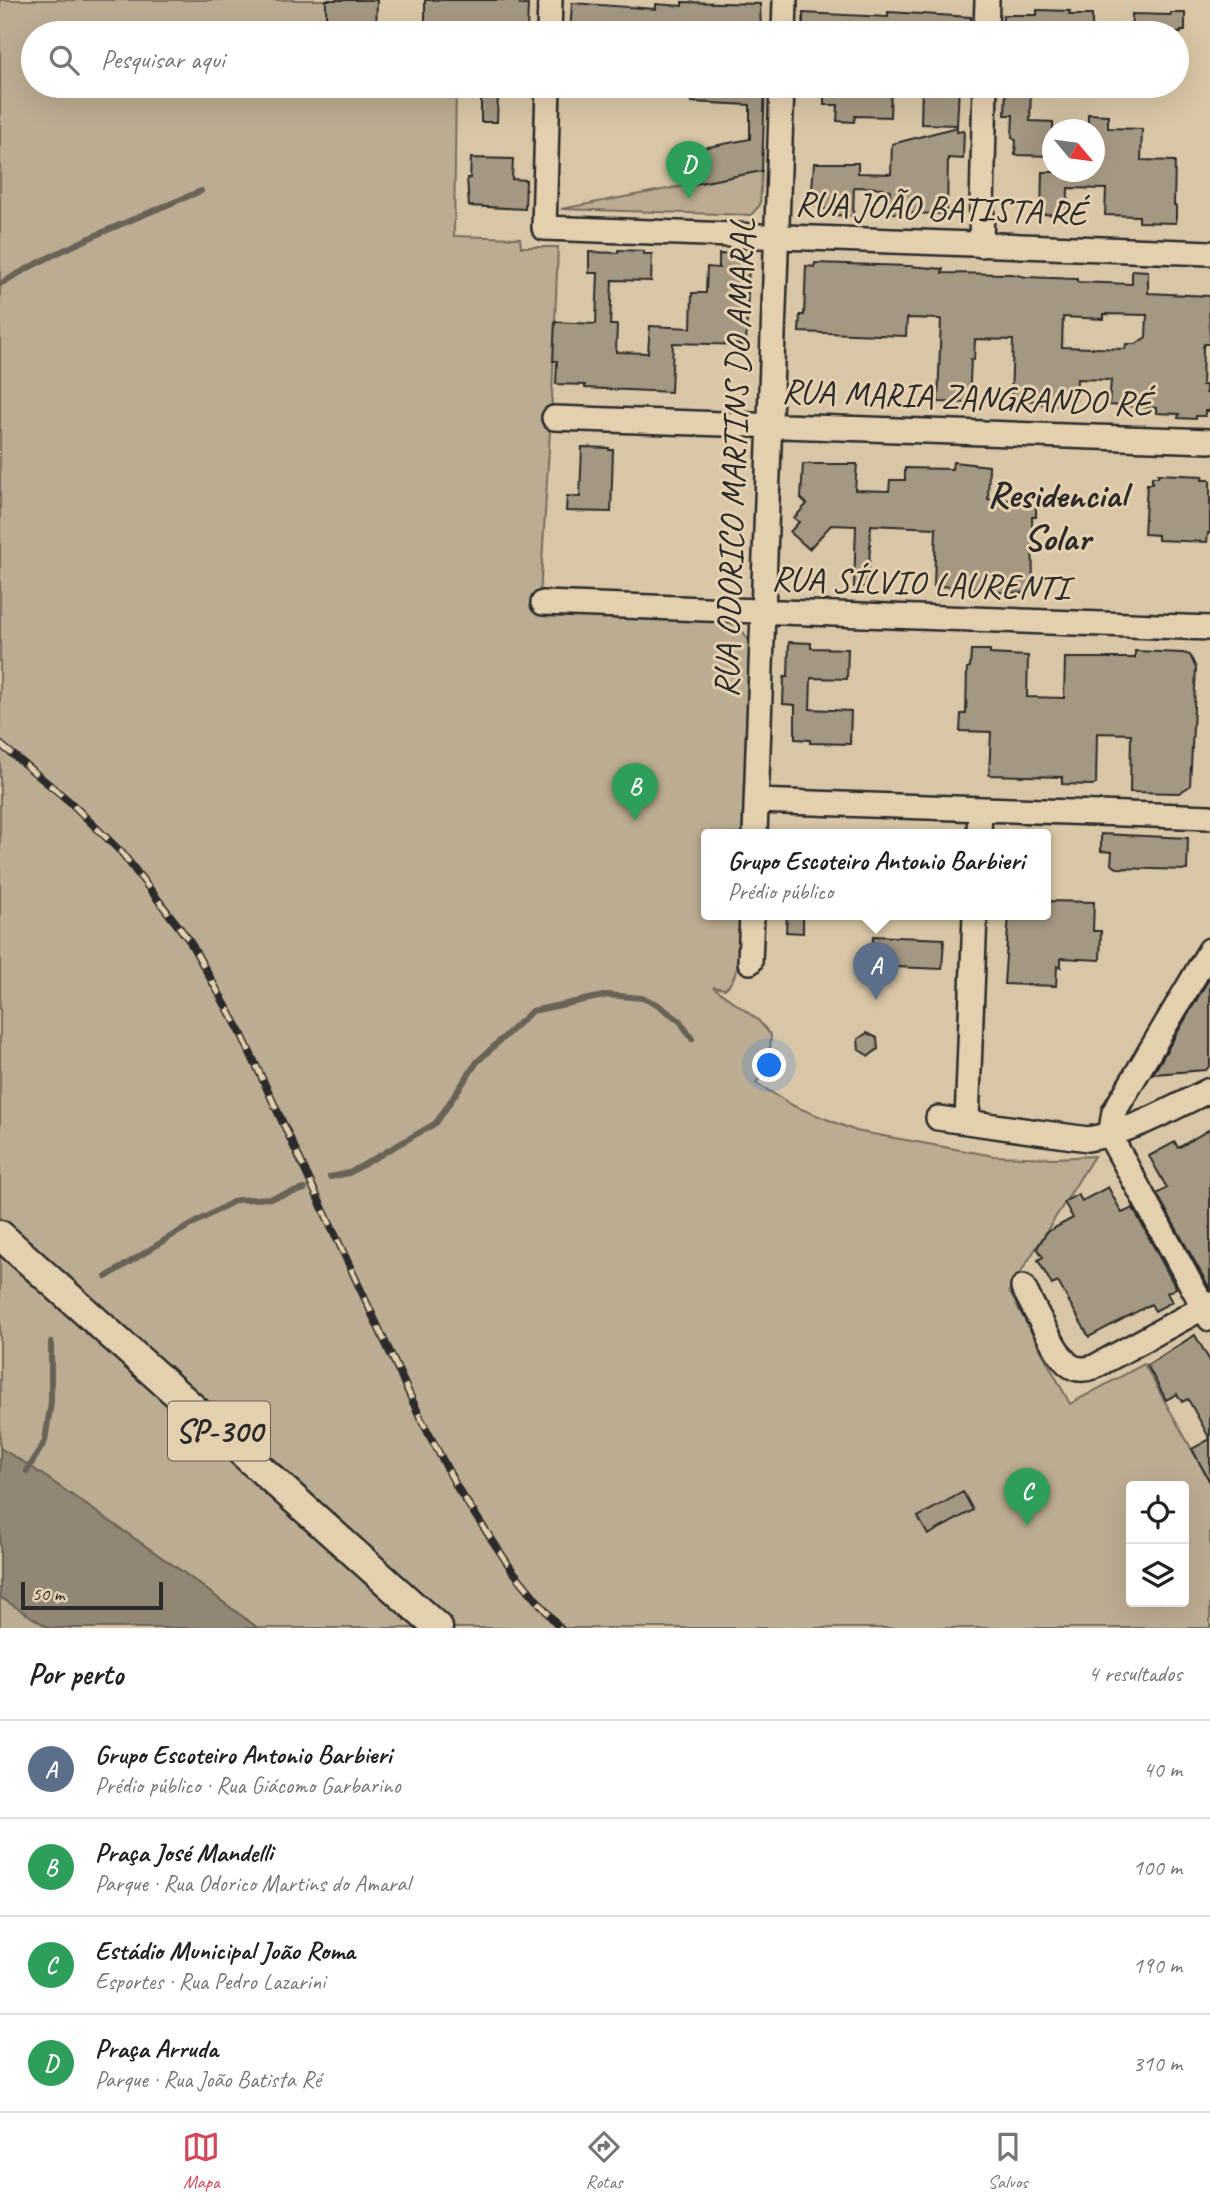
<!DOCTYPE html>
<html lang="pt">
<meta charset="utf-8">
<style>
body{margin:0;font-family:Caveat,sans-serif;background:#f2f2f2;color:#222}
.controls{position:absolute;right:21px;bottom:21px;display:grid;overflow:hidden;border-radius:7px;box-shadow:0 7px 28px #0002}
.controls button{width:63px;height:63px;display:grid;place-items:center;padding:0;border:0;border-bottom:2px solid #e0e0e0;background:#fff;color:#222;font:35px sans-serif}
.compass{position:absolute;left:1042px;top:119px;width:63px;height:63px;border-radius:50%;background:#fff;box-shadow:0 7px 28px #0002;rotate:119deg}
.scale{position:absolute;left:21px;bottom:18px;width:142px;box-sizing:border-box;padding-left:7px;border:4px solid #2b2b2b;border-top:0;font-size:19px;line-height:24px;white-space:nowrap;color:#2b2b2b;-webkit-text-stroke:5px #e4d0ae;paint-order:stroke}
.you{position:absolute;left:770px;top:1066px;width:24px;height:24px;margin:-18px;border:5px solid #fff;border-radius:50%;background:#1a73e8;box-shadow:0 0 0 10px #1a73e833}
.badge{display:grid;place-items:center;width:46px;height:46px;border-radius:50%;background:#d1495b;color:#fff;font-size:23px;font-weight:700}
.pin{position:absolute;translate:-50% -58px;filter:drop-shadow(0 2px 4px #0008)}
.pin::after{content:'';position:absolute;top:37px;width:24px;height:21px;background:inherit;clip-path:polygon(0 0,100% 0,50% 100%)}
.popup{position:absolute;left:701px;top:829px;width:350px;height:91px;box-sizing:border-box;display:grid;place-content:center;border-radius:7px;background:#fff;filter:drop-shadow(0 2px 5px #0005);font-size:23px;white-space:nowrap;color:#767676}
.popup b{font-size:26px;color:#222}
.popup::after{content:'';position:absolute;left:50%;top:100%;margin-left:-14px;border:14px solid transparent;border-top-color:#fff}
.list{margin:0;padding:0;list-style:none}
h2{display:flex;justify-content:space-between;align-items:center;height:91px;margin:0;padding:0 28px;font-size:30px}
h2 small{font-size:23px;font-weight:400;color:#767676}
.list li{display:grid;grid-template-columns:46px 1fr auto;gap:21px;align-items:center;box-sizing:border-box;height:98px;padding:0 28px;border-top:2px solid #e0e0e0}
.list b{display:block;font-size:26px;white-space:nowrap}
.list p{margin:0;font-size:23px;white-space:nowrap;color:#767676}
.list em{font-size:23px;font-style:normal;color:#767676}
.icon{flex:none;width:38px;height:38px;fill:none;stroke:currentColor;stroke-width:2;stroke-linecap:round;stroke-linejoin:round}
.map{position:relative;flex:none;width:1210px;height:1628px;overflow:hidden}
.search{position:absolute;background:#fff;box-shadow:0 7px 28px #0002;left:21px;right:21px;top:21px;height:77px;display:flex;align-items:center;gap:18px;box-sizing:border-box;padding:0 24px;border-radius:38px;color:#767676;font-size:26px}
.sheet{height:483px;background:#fff}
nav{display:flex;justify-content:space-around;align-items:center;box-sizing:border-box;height:98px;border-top:2px solid #e0e0e0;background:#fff;font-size:19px;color:#767676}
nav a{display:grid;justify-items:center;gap:4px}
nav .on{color:#d1495b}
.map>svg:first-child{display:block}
.green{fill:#bcac92;stroke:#746c5e;stroke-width:2;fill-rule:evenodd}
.water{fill:#928674;stroke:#696257;stroke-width:2}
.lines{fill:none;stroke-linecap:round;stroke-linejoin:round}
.stream{stroke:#696257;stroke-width:6}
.building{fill:#a59882;stroke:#2b2b2b;stroke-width:2;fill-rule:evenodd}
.minor-casing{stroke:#2b2b2b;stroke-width:28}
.major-casing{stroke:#2b2b2b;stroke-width:33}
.minor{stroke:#e4d0ae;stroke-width:23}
.major{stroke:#e4d0ae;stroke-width:28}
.rail-casing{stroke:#2b2b2b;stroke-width:8}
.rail{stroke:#e4d0ae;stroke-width:5;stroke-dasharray:16;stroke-linecap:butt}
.labels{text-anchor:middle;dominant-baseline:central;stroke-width:6;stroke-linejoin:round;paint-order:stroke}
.shield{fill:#e4d0ae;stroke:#625c52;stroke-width:2}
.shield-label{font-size:33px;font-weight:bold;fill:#2b2b2b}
.street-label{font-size:35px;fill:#2b2b2b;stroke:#e4d0ae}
.neighbourhood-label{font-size:37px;font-weight:bold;fill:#2b2b2b;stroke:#e4d0ae}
</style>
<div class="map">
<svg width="1210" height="1628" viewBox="0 0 1210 1628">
<rect width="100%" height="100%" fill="#d9c6a6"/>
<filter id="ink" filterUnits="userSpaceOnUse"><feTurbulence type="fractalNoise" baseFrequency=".0143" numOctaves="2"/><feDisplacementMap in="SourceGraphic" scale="14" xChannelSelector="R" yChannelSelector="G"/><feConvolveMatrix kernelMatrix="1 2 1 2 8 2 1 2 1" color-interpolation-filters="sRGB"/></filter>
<g filter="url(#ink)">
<path class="green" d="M0,0h326v33h-293v53h423l-2,150 66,2 1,9h37l-6,150 -13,216 188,9 13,5 9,14 -6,193h-37v80h34c-1,22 4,60 -15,75l-12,-2 45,33 13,15 -2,29 -13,19 38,23 62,25 138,25 61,2 39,-2 -85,135 61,113 74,-40 66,118v146h-952l-78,-58 -150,-104 -30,-18zM1131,1486h53v116h-53z
M762,171l-2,34 -9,10 -190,-6z
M0,1597l49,31h-49z"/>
<path class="water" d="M0,1448l30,18 150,104 78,58h-209l-49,-31z"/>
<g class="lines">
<path class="stream" d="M0,284c64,-38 133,-65 201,-93
M330,1177l19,-4 87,-50 41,-61 55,-51 76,-16 34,3 15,6 23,17 12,18
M106,1277l67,-42 63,-35 35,-2 34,-9
M27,1471l18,-30 6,-39v-60"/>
</g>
<path class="building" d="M326,0h51l-1,33h-50z
M425,0h95v5h8l-1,25h-14v3h-86l1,-10h-3z
M682,2l78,2 1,29h-191l2,-30 84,6v-5l26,2z
M1037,10l33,1 -1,4h23v18h-89v-18h34z
M888,12l83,5v16h-168v-20l85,4z
M1171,13h14v18h-4v2h-50l1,-19 39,1z
M691,86h74l-3,85 -68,13 -4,-22 13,-2 -1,-3h3l-2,-9 47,-9v-34l-59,-3z
M824,86h67l-1,31 -35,-1 -1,6 -17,-1 1,-16h-14z
M922,86h37l-2,39 -36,-1z
M1006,86h25l-1,35 23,1v34l-38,-1 1,-14 -4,-4 1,-22h-8z
M481,93h17l-1,29h-16z
M1088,114l20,1v13l34,1 -1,31 34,1 -1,44 2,1v17l-37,-1v-6l-34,-1 1,-26 -38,-1 -1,27 -26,-1 1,-42h53v-42h-7z
M957,127v5l7,-1 -1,28 -15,-1 -1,56 -58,-1 1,-23h-7v-2l-29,-1 -1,29 -21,-1v-5l-10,-1 -11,-5 3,-41h44v10l33,1 1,-30z
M471,158l42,1 -1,20 14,1 -1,29 -56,-3 -2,-28h3z
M618,250l26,1v3h8l-1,27 -39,-1 -2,45h7l-1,27 32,1 2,-27 41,2 1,-35h14l1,-26 12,1v-14l24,1 -1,8h7l-3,82 -73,-2 -2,49 -86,-4v-3l-29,-1 1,-23h-4l2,-39 41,2 2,-51h-9v-21l29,1z
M815,263l94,3 34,3 -1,4 70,1 14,3 51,2v3l55,2v-14l16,1v22l61,3 1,48h-6l-1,3 -1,38h4v8h4v18h-5v5h-9v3l-18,-1 1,-4 -23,-1v-5l-47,-3 2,-25 -34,-1 -1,21h-6v6l-29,-2v-3l-30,-1 2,-60 -38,-1 -1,21 -3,-1 -2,44 -31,-1 3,-83 -34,-1 -1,18 -107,-4 1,-17h4l2,-49 8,1zM1104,314l43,1 -1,22 -10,7h-10l-1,5 -63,-2 1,-30 41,2z
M582,447l27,1v2h4l-2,62 -45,-1 1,-15 13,1z
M953,462l36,4 -1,33 48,2v16h-4l1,76 -42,-1v-4l-57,-2 2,-58 -65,-3 -3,62h-14l2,-61 -25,-1 -22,24 -19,-17 9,-10 -5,-4 13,-14 -6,-6 2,-34h54l-2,26 34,1 1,-11h15v-12l47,1z
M1158,474l45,2 -1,4h8v53h-2l-1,9 -49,-2v-5l-14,-1 3,-50h5v-7h6z
M789,642l22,1v5l37,1 -1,30 -36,-1 -1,31 41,2 -1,33 -40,-1v-3l-15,-1v-34l-12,-1 1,-27h4z
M971,650h19v4l38,2 -1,41 37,1 1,-40h70v-7l48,2 7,2 6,13 -6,118 -11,7 -49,-1 1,-58 -34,-1 -1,51 -4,1 -30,-1v-7l-73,-2 2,-43 -31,-1 1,-17h5l1,-46 3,-1z
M1101,834l87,4 -1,32 -70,-2 -6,-4 1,-12 -11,-1z
M1046,901l48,1 -1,29h8l-1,29 -39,-2v9l-4,-1 -1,20 -52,-2 5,-70h37z
M787,914h16v19l-17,-1z
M873,936l71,3 -2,30 -70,-3z
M1210,977v88l-4,5 -53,4z
M867,1033l10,5 1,11 -9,7 -10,-6 -1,-11z
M1210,1129v160l-53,-95 10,-6 -18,-32 26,-14 3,6z
M1108,1187l14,26 11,-5 43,80 -9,5 5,9 -17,9 -4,-7 -62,33 -31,-55 -6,3 -14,-25 5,-3 -6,-9 10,-16 26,-14 -9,-16 14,-8 4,7z
M1195,1335l15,26v121l-18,-33 18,-10 -22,-40 -6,3 -5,-8 -11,6 -19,-35z
M963,1492l10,18 -45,25 -10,-18z"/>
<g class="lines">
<defs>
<path id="minor" d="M549,33l1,-33
M784,33l1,-33
M986,33l1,-33
M548,86l-4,142 666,25
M981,245l4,-159
M554,418l656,23
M543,603l667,25
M756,801l454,16
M755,834l27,-748
M979,834l1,-25
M1210,950l-96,162 -4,24 100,183
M750,962l2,-48
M938,1118l150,21c44,-7 82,-30 122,-49
M967,1122l8,-208
M1023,1287c9,17 33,67 45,77 8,7 17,6 26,3l116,-63"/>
<path id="major" d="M0,1235l438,393"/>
</defs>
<use href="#minor" class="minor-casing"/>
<use href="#major" class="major-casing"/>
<use href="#minor" class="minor"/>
<use href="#major" class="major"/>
<defs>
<path id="rail" d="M0,744l69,57 53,52 67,87 51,91 181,388 37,70 54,81 48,58"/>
</defs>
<use href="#rail" class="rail-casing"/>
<use href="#rail" class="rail"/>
</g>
</g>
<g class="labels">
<rect class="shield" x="168" y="1401.5" width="102" height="59" rx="5"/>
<g class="shield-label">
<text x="219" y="1431">SP-300</text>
</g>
<g class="street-label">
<text transform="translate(941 208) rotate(2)">RUA JOÃO BATISTA RÉ</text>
<text transform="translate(967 397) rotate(2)">RUA MARIA ZANGRANDO RÉ</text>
<text transform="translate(734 458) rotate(-88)">RUA ODORICO MARTINS DO AMARAL</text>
<text transform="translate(920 583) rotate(2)">RUA SÍLVIO LAURENTI</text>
</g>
<g class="neighbourhood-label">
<text x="1057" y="494">Residencial<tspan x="1057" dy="43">Solar</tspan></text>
</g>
</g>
</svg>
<div class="controls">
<button><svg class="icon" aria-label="locate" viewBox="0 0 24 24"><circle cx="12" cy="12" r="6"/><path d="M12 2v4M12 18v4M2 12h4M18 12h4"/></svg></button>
<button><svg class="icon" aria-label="layers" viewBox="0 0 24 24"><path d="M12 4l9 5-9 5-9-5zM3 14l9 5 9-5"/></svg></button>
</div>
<svg class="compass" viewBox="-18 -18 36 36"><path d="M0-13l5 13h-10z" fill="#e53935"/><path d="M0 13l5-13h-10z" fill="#767676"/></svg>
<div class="scale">50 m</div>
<div class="you"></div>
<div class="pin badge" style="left:876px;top:1000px;background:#5c6f8a">A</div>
<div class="popup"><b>Grupo Escoteiro Antonio Barbieri</b>Prédio público</div>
<div class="pin badge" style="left:635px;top:821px;background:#2e9e5b">B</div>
<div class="pin badge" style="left:1027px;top:1526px;background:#2e9e5b">C</div>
<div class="pin badge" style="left:689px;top:199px;background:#2e9e5b">D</div>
<div class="search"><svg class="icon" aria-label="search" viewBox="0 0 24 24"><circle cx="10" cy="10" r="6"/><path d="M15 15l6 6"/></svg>Pesquisar aqui</div>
</div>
<section class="sheet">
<h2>Por perto<small>4 resultados</small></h2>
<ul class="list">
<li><span class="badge" style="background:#5c6f8a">A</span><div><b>Grupo Escoteiro Antonio Barbieri</b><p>Prédio público · Rua Giácomo Garbarino</p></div><em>40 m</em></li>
<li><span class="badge" style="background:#2e9e5b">B</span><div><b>Praça José Mandelli</b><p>Parque · Rua Odorico Martins do Amaral</p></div><em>100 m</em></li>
<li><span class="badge" style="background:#2e9e5b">C</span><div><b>Estádio Municipal João Roma</b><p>Esportes · Rua Pedro Lazarini</p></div><em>190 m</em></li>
<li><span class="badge" style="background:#2e9e5b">D</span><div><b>Praça Arruda</b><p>Parque · Rua João Batista Ré</p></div><em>310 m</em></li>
</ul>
</section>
<nav>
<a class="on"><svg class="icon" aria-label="map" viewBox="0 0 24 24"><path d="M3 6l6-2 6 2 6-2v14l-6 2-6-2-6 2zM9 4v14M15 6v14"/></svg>Mapa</a>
<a><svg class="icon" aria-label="directions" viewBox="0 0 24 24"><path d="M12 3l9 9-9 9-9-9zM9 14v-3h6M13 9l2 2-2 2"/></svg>Rotas</a>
<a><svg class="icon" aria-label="saved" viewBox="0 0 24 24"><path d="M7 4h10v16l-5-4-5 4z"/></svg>Salvos</a>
</nav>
